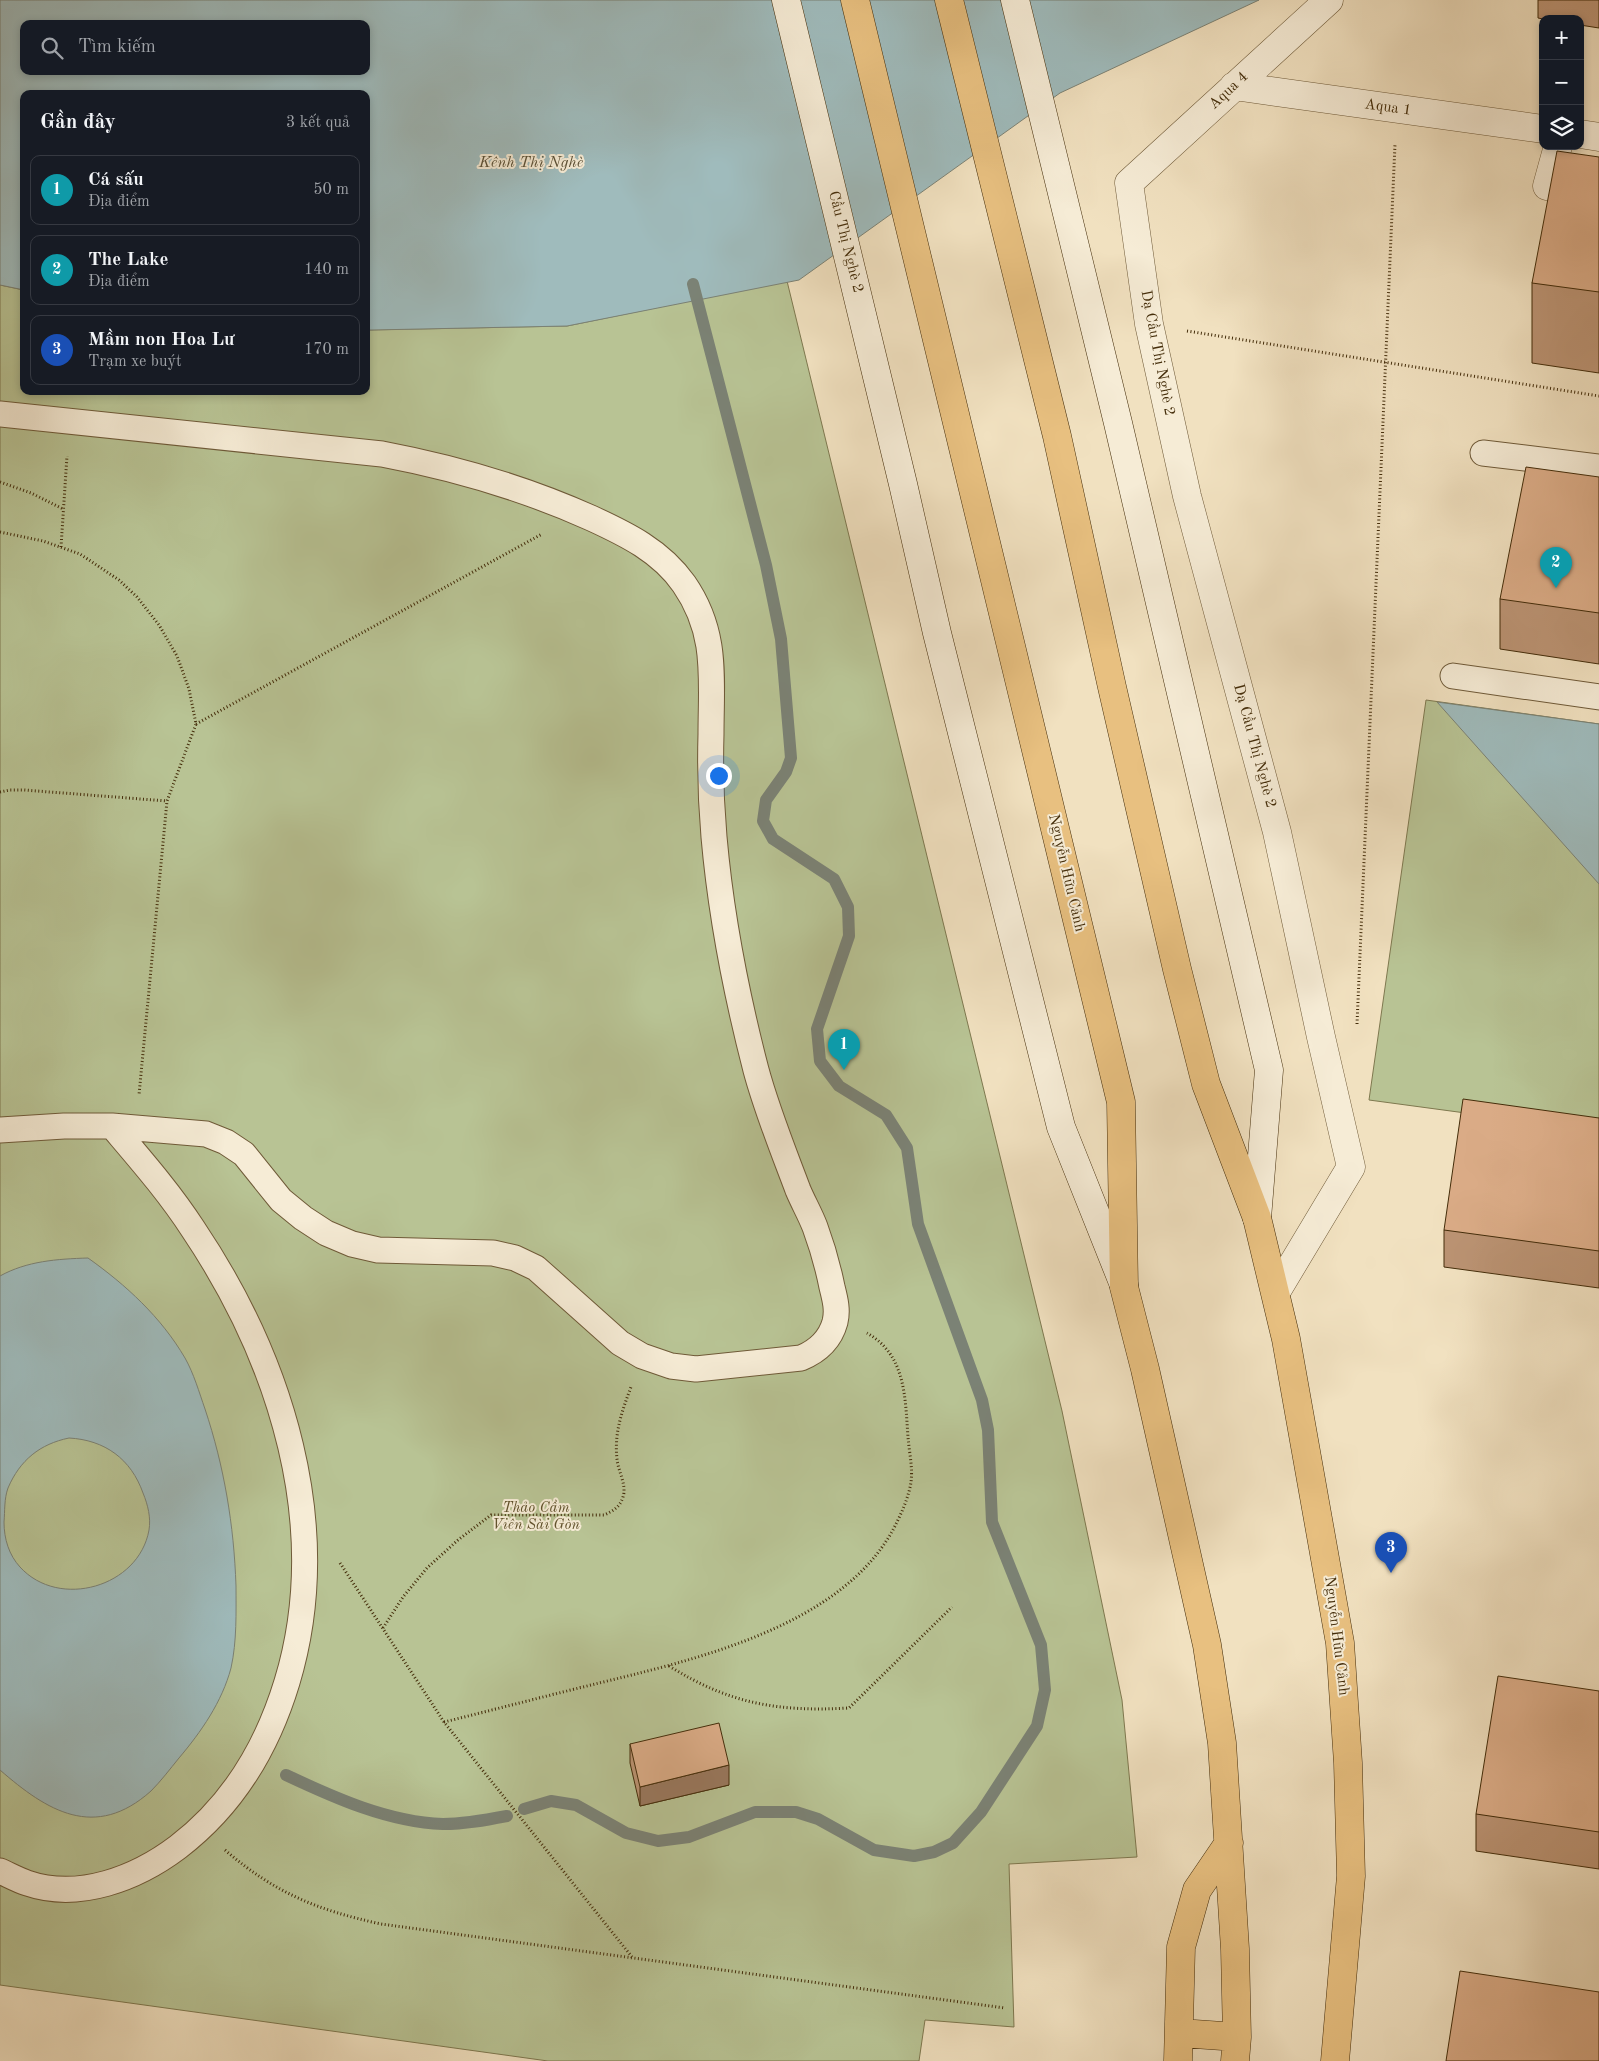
<!DOCTYPE html>
<html lang="vi">
<meta charset="utf-8">
<style>
body{margin:0;font-family:"Old Standard TT",serif;background:#20242c;color:#f1f3f6}
.controls{position:absolute;right:15px;top:15px;display:grid;overflow:hidden;border-radius:10px;box-shadow:0 2px 8px #0003}
.controls button{width:45px;height:45px;display:grid;place-items:center;padding:0;border:0;border-bottom:1px solid #363941;background:#171b24;color:#f1f3f6;font:25px sans-serif}
.you{position:absolute;left:718px;top:775px;width:18px;height:18px;margin:-12px;border:4px solid #fff;border-radius:50%;background:#1a73e8;box-shadow:0 0 0 8px #1a73e833}
.badge{display:grid;place-items:center;width:32px;height:32px;border-radius:50%;background:#c59692;color:#fff;font-size:16px;font-weight:700}
.pin{position:absolute;translate:-50% -41px;filter:drop-shadow(0 1px 2px #0008)}
.pin::after{content:'';position:absolute;top:26px;width:18px;height:15px;background:inherit;clip-path:polygon(0 0,100% 0,50% 100%)}
.list{margin:0;padding:0;list-style:none}
h2{display:flex;justify-content:space-between;align-items:center;height:65px;margin:0;padding:0 20px;font-size:21px}
h2 small{font-size:16px;font-weight:400;color:#9ea1a6}
.list li{display:grid;grid-template-columns:32px 1fr auto;gap:15px;align-items:center;box-sizing:border-box;height:70px;margin:0 10px 10px;padding:0 10px;border:1px solid #363941;border-radius:10px}
.list b{display:block;font-size:19px;white-space:nowrap}
.list p{margin:0;font-size:16px;white-space:nowrap;color:#9ea1a6}
.list em{font-size:16px;font-style:normal;color:#9ea1a6}
.icon{flex:none;width:28px;height:28px;fill:none;stroke:currentColor;stroke-width:2;stroke-linecap:round;stroke-linejoin:round}
.map{position:relative;flex:none;width:1599px;height:2061px;overflow:hidden}
.search{position:absolute;background:#171b24;box-shadow:0 2px 8px #0003;left:20px;top:20px;width:350px;height:55px;display:flex;align-items:center;gap:12px;box-sizing:border-box;padding:0 18px;border-radius:10px;color:#9ea1a6;font-size:19px}
.panel{position:absolute;background:#171b24;box-shadow:0 2px 8px #0003;left:20px;top:90px;width:350px;height:305px;border-radius:10px}
.map>svg:first-child{display:block}
.green{fill:#b8c394;stroke:#7e784f}
.water{fill:#9fbbbc;stroke:#7b8275;fill-rule:evenodd}
.lines{fill:none;stroke-linecap:round;stroke-linejoin:round}
.stream{stroke:#7b8275;stroke-width:12}
.service-casing{stroke:#6f5a38;stroke-width:27}
.minor-casing{stroke:#6f5a38;stroke-width:29}
.secondary-casing{stroke:#442d0a;stroke-width:29}
.primary-casing{stroke:#442d0a;stroke-width:29}
.path{stroke:#442d0a;stroke-width:3;stroke-dasharray:1 2.5;stroke-linecap:butt}
.service{stroke:#f6ecd6;stroke-width:25}
.minor{stroke:#f6ecd6;stroke-width:28}
.secondary{stroke:#f6ecd6;stroke-width:28}
.primary{stroke:#e8c080;stroke-width:28}
.wall{fill:#bb9373;stroke:#442d0a}
.shaded-wall{fill:#99785e;stroke:#442d0a}
.building{fill:#daab86;stroke:#442d0a}
.labels{text-anchor:middle;dominant-baseline:central;stroke-width:4;stroke-linejoin:round;paint-order:stroke}
.street-label{font-size:15px;fill:#442d0a;stroke:#f6ecd6}
.park-label{font-size:15px;font-style:italic;fill:#61522c;stroke:#f6ecd6}
.water-label{font-size:16px;font-style:italic;fill:#5b5036;stroke:#f6ecd6}
</style>
<div class="map">
<svg width="1599" height="2061" viewBox="0 0 1599 2061">
<rect width="100%" height="100%" fill="#f1e1c0"/>
<filter id="stains"><feTurbulence type="fractalNoise" baseFrequency=".004" numOctaves="4"/><feColorMatrix values="0 0 0 0 .2 0 0 0 0 .09 0 0 0 0 .02 0 0 0 .5 -.17"/></filter>
<radialGradient id="worn" r=".72"><stop offset=".6" stop-color="#630" stop-opacity="0"/><stop offset="1" stop-color="#630" stop-opacity=".3"/></radialGradient>
<path class="green" d="M787,281l275,1130 60,289 15,157 -128,7 5,163 -89,-7 -6,41h-371l-548,-76v-1700l24,5v101h342v-61l201,-4z
M1426,700l173,24v407l-230,-31z"/>
<path class="water" d="M0,0h1259l-199,93 -261,187 -232,46 -195,4h-6v-236h-342v196l-24,-5zM24,24h342v47h-342z
M1437,702l162,22v160z
M88,1258c38,27 73,59 97,100 9,16 14,34 20,51 19,57 29,116 31,177 0,26 1,55 -5,82 -9,34 -30,64 -52,90 -9,11 -18,23 -28,33 -56,50 -104,20 -151,-21v-494c27,-15 57,-17 88,-18zM69,1438c36,2 62,21 74,55 5,12 8,25 6,37 -10,57 -90,80 -129,37 -11,-12 -16,-28 -16,-45 1,-11 0,-23 4,-34 12,-28 32,-44 61,-50z"/>
<g class="lines">
<path class="stream" d="M286,1775c49,23 102,47 157,49 22,0 43,-4 64,-8
M524,1809l27,-8 25,4 50,28 32,8 31,-4 66,-25h41l22,7 56,31 40,6 20,-4 19,-9 28,-31 56,-86 8,-36 -4,-45 -49,-123 -4,-92 -6,-30 -64,-176 -11,-76 -21,-33 -47,-29 -19,-25 -3,-32 32,-93 -1,-29 -14,-28 -61,-40 -10,-18 3,-21 20,-28 5,-14 -10,-119 -15,-74 -73,-281"/>
<defs>
<path id="service" d="M0,414l382,40c74,14 140,33 209,64 35,16 70,33 93,66 34,49 27,94 27,150 -1,34 0,69 3,103 7,79 22,156 42,233 11,41 27,80 42,120 5,12 12,24 17,37 7,19 13,40 17,60 3,12 6,23 3,35 -5,18 -17,29 -34,36l-105,11 -25,-3 -29,-10 -22,-13 -84,-75 -21,-10 -22,-5 -115,-3 -26,-6 -26,-11 -23,-15 -22,-18 -37,-46 -18,-12 -20,-8 -94,-8h-48l-64,4
M1483,453l116,14
M1453,676l146,21
M0,1871c9,4 18,9 27,12 52,18 110,-5 151,-36 55,-42 89,-99 109,-165 47,-156 -6,-322 -94,-453 -24,-37 -53,-70 -81,-103"/>
<path id="minor" d="M1234,86l309,43
M1580,134l19,3
M1547,186l11,-40
M1276,1292l75,-125 -30,-130 -44,-205 -90,-336 -38,-172 -20,-141 200,-183"/>
<path id="secondary" d="M786,0l117,484 34,149 124,494 63,158
M1015,0l103,423 151,647 -12,148"/>
<path id="primary" d="M855,0l266,1102 3,185 21,82 62,276 15,98 13,206 2,88 -2,24
M949,0l108,436 55,251 65,282 29,115 51,134 29,121 54,304 8,120 3,113 -16,185
M1180,2033l57,4
M1178,2061l3,-114 16,-57 32,-47"/>
</defs>
<use href="#service" class="service-casing"/>
<use href="#minor" class="minor-casing"/>
<use href="#secondary" class="secondary-casing"/>
<use href="#primary" class="primary-casing"/>
<path class="path" d="M1187,331l412,65
M0,482l31,11 32,16
M0,532l43,9 37,13 39,26 18,17 22,28 18,31 12,33 7,35 -29,77 -28,294
M61,547l6,-91
M196,724l346,-190
M0,792l10,-2h14l143,11
M1357,1024l38,-880
M340,1563l104,159 188,235
M383,1628l20,-31 24,-29 31,-28 33,-25h113c9,-4 16,-8 19,-18 4,-12 -5,-26 -6,-38 -3,-26 5,-48 14,-72
M669,1666c61,38 109,46 180,42l103,-101
M444,1722c49,-12 98,-25 147,-37 102,-25 254,-58 305,-161 6,-12 13,-28 15,-42 2,-14 -2,-31 -3,-45 -3,-40 -2,-82 -41,-104
M225,1850c50,43 92,60 156,74l624,84"/>
<use href="#service" class="service"/>
<use href="#minor" class="minor"/>
<use href="#secondary" class="secondary"/>
<use href="#primary" class="primary"/>
</g>
<path class="wall" d="M1538,0h61v28l-19,-3v-6h-37l-5,-1z
M1599,157v216l-67,-10v-80z
M1599,477v187l-99,-15v-50z
M1599,1118v170l-155,-21v-37z
M1599,1691v178l-123,-18v-37z
M630,1744l99,41 -89,21 -10,-43z"/>
<path class="shaded-wall" d="M729,1765v20l-89,21v-19z"/>
<path class="building" d="M1557,151l42,6v135l-67,-9z
M1526,467l73,10v136l-99,-14z
M1463,1099l136,19v133l-155,-21z
M1498,1676l101,15v141l-123,-18z
M719,1723l10,42 -89,22 -10,-43z
M1460,1971l139,21v69h-153z"/>
<g class="labels">
<g class="street-label">
<text transform="translate(1229 91) rotate(-43)">Aqua 4</text>
<text transform="translate(1388 108) rotate(8)">Aqua 1</text>
<text transform="translate(845 242) rotate(76)">Cầu Thị Nghè 2</text>
<text transform="translate(1157 353) rotate(79)">Dạ Cầu Thị Nghè 2</text>
<text transform="translate(1254 746) rotate(75)">Dạ Cầu Thị Nghè 2</text>
<text transform="translate(1066 873) rotate(77)">Nguyễn Hữu Cảnh</text>
<text transform="translate(1336 1636) rotate(83)">Nguyễn Hữu Cảnh</text>
</g>
<g class="park-label">
<text x="536" y="1508">Thảo Cầm<tspan x="536" dy="17">Viên Sài Gòn</tspan></text>
</g>
<g class="water-label">
<text x="531" y="163">Kênh Thị Nghè</text>
</g>
</g>
<rect width="100%" height="100%" filter="url(#stains)"/>
<rect width="100%" height="100%" fill="url(#worn)"/>
</svg>
<div class="controls">
<button>+</button>
<button>−</button>
<button><svg class="icon" aria-label="layers" viewBox="0 0 24 24"><path d="M12 4l9 5-9 5-9-5zM3 14l9 5 9-5"/></svg></button>
</div>
<div class="you"></div>
<div class="pin badge" style="left:844px;top:1070px;background:#0f9aa8">1</div>
<div class="pin badge" style="left:1556px;top:588px;background:#0f9aa8">2</div>
<div class="pin badge" style="left:1391px;top:1573px;background:#1a4fb4">3</div>
<div class="search"><svg class="icon" aria-label="search" viewBox="0 0 24 24"><circle cx="10" cy="10" r="6"/><path d="M15 15l6 6"/></svg>Tìm kiếm</div>
<section class="panel">
<h2>Gần đây<small>3 kết quả</small></h2>
<ul class="list">
<li><span class="badge" style="background:#0f9aa8">1</span><div><b>Cá sấu</b><p>Địa điểm</p></div><em>50 m</em></li>
<li><span class="badge" style="background:#0f9aa8">2</span><div><b>The Lake</b><p>Địa điểm</p></div><em>140 m</em></li>
<li><span class="badge" style="background:#1a4fb4">3</span><div><b>Mầm non Hoa Lư</b><p>Trạm xe buýt</p></div><em>170 m</em></li>
</ul>
</section>
</div>
